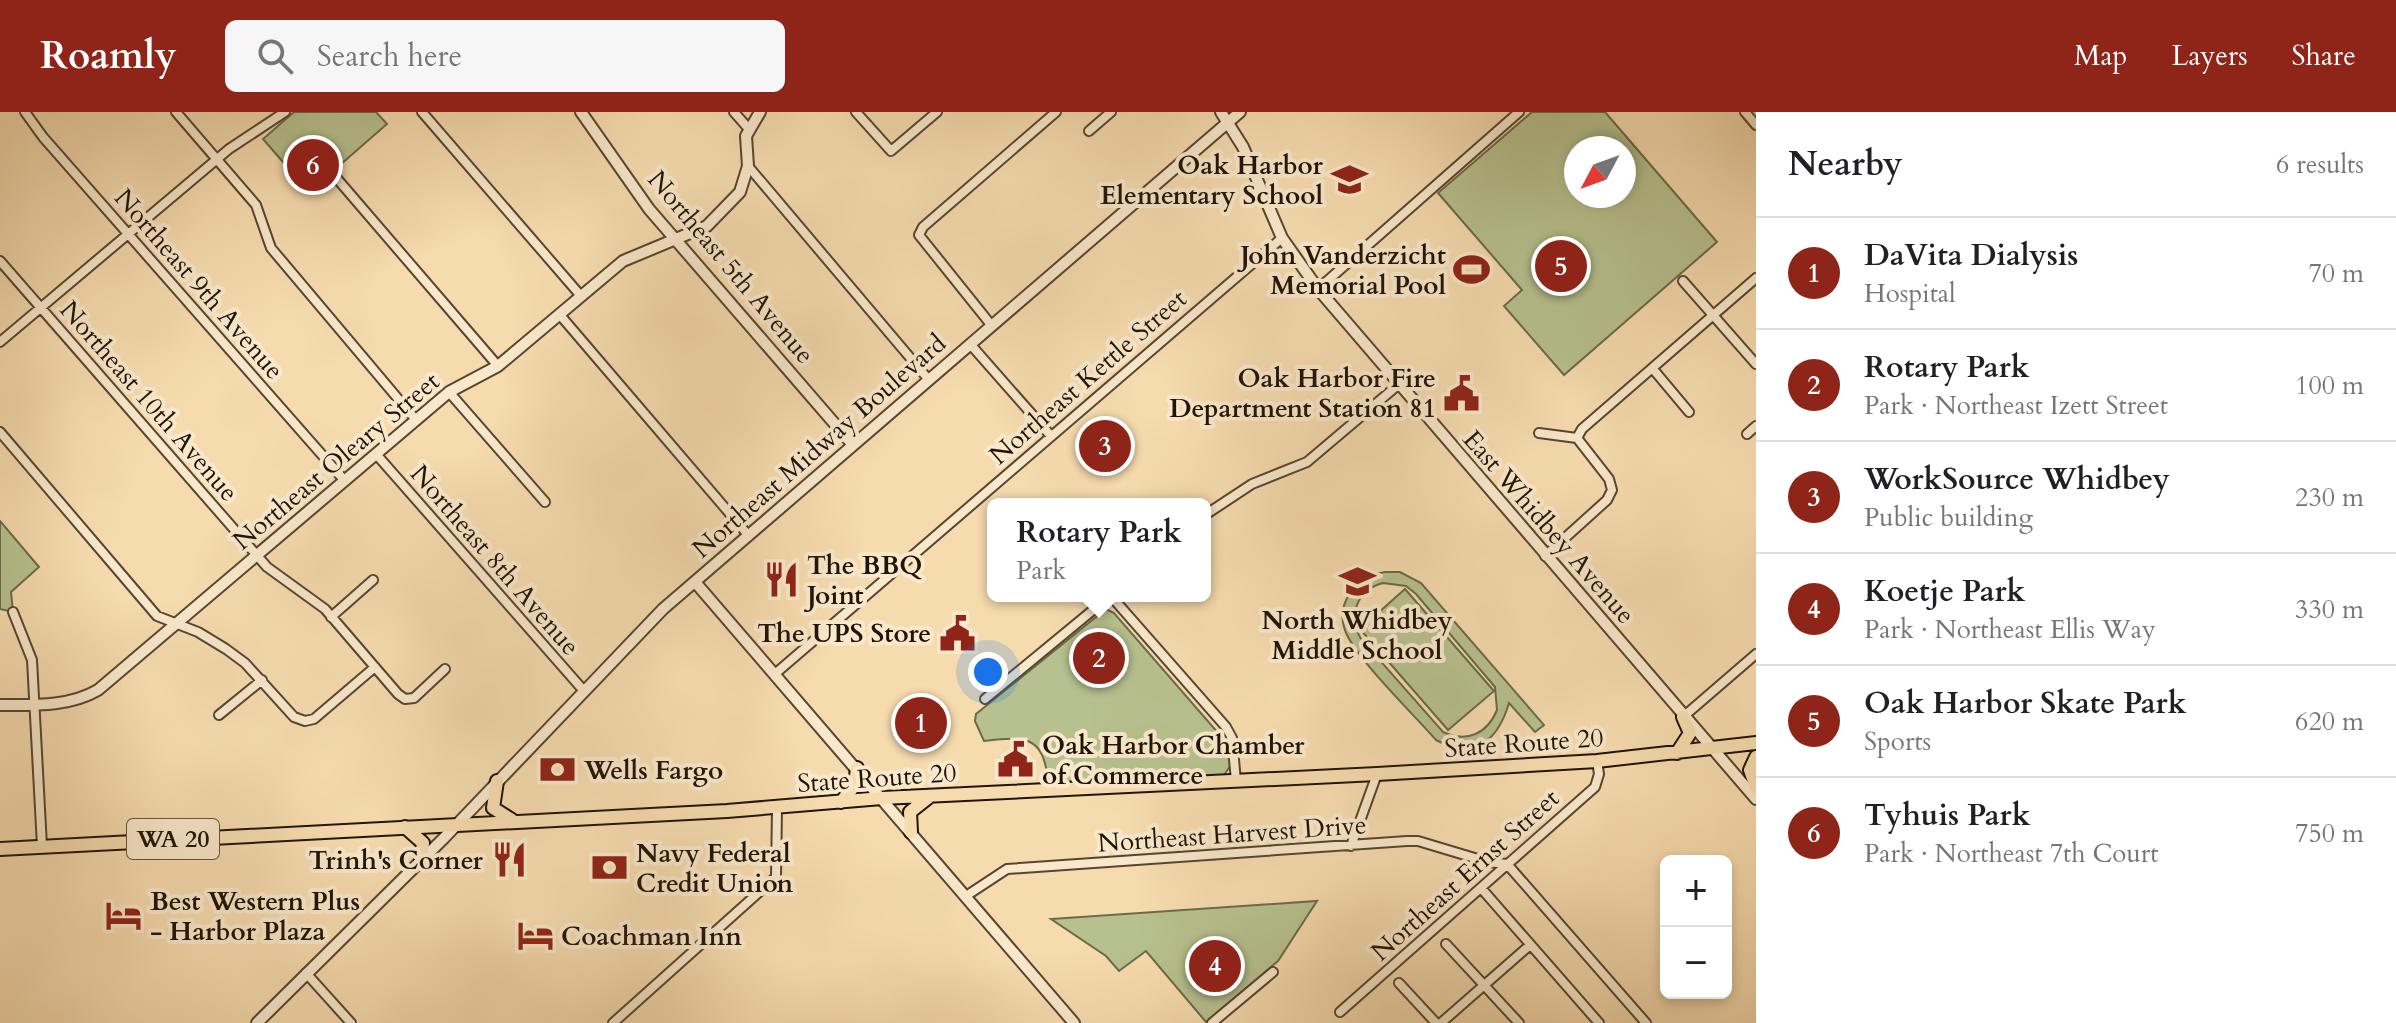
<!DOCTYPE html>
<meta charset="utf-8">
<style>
body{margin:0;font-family:Cardo,serif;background:#f6f6f6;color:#202124}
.controls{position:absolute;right:24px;bottom:24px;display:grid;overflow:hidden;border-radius:12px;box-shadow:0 4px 12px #0003}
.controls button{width:72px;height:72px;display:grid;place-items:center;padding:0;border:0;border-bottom:2px solid #e0e0e0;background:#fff;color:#202124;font:40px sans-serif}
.compass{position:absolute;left:1564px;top:24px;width:72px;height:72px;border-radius:50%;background:#fff;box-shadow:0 4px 12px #0003;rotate:229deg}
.you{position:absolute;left:988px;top:560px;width:28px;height:28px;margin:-20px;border:6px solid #fff;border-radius:50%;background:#1a73e8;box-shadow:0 0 0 12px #1a73e833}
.badge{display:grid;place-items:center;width:52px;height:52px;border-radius:50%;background:#8f2418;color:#fff;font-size:26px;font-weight:700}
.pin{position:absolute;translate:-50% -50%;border:4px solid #fff;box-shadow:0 2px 8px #0006}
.popup{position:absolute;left:987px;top:386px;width:224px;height:104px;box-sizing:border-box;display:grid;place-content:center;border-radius:12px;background:#fff;filter:drop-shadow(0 2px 6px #0005);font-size:26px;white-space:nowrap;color:#757577}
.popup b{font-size:30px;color:#202124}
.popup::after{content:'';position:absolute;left:50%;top:100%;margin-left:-16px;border:16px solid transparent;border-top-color:#fff}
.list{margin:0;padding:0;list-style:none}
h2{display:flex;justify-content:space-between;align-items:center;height:104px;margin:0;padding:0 32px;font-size:34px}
h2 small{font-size:26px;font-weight:400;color:#757577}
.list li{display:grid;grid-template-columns:52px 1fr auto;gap:24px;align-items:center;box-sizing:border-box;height:112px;padding:0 32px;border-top:2px solid #e0e0e0}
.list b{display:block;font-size:30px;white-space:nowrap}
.list p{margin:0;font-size:26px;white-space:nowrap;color:#757577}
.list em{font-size:26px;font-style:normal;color:#757577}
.icon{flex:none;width:44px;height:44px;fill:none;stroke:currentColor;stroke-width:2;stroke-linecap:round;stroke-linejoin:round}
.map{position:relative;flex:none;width:1756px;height:911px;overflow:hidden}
header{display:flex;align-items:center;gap:48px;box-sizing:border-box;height:112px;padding:0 40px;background:#8f2418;color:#fff}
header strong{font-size:38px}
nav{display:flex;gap:44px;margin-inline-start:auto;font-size:28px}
.search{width:560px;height:72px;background:#f6f6f6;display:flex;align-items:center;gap:20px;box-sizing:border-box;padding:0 28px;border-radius:12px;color:#757577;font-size:30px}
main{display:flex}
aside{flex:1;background:#fff}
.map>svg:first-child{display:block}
.green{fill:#b7c18f;stroke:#6c6a4b;stroke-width:2;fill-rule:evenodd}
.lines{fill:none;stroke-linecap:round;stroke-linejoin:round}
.minor-casing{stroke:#564631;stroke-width:12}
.tertiary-casing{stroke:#564631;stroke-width:14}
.primary-casing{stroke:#201407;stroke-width:16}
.minor{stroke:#f9e8cb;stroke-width:8}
.tertiary{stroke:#f9e8cb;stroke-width:10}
.primary{stroke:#f6dbaf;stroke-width:12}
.labels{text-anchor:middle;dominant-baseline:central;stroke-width:8;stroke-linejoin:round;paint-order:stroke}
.shield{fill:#f9e8cb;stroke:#615442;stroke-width:2}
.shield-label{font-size:24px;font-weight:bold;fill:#201407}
.poi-label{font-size:26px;font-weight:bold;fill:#201407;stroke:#f9e8cb;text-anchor:start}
.street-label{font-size:26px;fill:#201407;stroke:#f9e8cb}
</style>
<header>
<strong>Roamly</strong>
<div class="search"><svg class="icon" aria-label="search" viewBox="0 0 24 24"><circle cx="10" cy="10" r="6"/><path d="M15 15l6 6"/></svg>Search here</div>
<nav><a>Map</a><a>Layers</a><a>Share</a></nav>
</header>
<main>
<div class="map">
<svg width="1756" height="911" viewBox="0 0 1756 911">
<rect width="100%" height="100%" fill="#f6dbaf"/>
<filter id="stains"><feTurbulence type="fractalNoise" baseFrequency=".0025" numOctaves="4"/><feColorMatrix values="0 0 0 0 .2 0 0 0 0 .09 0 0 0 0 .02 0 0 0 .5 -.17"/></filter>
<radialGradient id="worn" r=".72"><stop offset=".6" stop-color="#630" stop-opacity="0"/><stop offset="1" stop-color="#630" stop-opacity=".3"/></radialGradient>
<path class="green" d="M294,0h82l11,12 -78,68 -46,-53z
M1532,0h73l112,130 -153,133 -60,-69 18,-16 -84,-97zM1576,36h48v48h-48z
M0,409l39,46 -28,25 2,20 -13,-3z
M1385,460h15l21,11 123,142 -9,7 -26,-29c-11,37 -34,58 -73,37 -22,-25 -76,-78 -89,-105 -14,-30 8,-58 38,-63zM1383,471l23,3 10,8 79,93 2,23c-10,24 -30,33 -54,22l-82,-93c-13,-23 -5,-49 22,-56z
M1405,477l89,102 -46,39 -88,-101z
M1106,497l8,4 112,129 5,23 -7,10 -176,7c-4,-47 -23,-46 -64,-41l-9,-20 1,-7z
M1317,789l-39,60 -72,61 -60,-71 -27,20 -13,-15 -55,-37z"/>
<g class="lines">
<defs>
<path id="minor" d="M25,0l18,25 302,344
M176,0l80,93 15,43 145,172
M422,0l159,184
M734,0l14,16
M856,0l35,39 46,-39
M1745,0l11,13
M1089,19l22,-19
M748,54l181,214
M327,55l171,199
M0,149l267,306 58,42 73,85 7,5 9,-1 31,-29
M1683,169l73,83
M1318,177l201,-177
M560,203l189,221
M992,214l-73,-91 4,-8 133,-115
M0,230l229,-193 56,-37
M971,233l80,91
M1653,257l36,43
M449,280l96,110
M0,320l157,184 41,16 28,17 19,14 49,54 11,4 9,-2 61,-52
M1539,321l38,5
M1747,322l9,-8
M1577,326l5,-9 174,-151
M376,342l208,237
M1205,403l47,-31 55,-22 91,-77
M1545,444l62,-56 5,-10 -3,-11 -32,-41
M1111,484l115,131 6,11 4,43
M13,500l19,48 10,186
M331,505l42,-37
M776,561l506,-435
M985,587l125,-103
M219,603l43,-35
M1683,605l73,-63
M1351,734l26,-72
M1507,752l139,159
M1481,776l118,135
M966,784l41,-27 400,-28h11l70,21 19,2
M1446,832l73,79
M306,861l45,50
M1399,871l37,40
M1340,900l255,-225 4,-13 -2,-13
M613,911l163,-146 1,-69
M1212,911l61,-51
M1441,911l89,-78"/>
<path id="tertiary" d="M581,0l68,97 204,236
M1221,0l22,35 39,91 36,51 438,510
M695,470l379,441
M0,593c33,0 69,2 98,-15l351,-298 49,-26 125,-105 84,-35 33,-34 8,-26 -2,-30 14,-24
M257,911l187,-185 219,-229 577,-497"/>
<path id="primary" d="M1677,641l13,-20 -7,-16
M1756,645l-6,13 6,17
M497,669l-4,27 19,12
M841,690l14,-17 2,-17
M405,715l18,16 -2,17
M911,720l-1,-20 19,-15
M0,737l727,-38 155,-13 495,-24 220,-13 159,-18"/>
</defs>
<use href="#minor" class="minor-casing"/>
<use href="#tertiary" class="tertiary-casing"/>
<use href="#primary" class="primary-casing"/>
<use href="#minor" class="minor"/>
<use href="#tertiary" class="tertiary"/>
<use href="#primary" class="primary"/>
</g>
<defs>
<symbol id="school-bare" viewBox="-9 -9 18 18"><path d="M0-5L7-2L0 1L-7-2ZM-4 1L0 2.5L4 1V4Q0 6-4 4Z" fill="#8f2418" stroke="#f9e8cb" stroke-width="2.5" paint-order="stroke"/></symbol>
<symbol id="stadium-bare" viewBox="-9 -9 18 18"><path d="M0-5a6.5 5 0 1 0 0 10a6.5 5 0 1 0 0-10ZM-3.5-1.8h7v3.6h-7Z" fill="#8f2418" stroke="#f9e8cb" stroke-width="2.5" paint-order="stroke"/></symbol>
<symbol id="civic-bare" viewBox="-9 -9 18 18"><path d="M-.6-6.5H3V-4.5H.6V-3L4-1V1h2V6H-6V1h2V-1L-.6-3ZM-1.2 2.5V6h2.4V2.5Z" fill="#8f2418" stroke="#f9e8cb" stroke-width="2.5" paint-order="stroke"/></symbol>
<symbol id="restaurant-bare" viewBox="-9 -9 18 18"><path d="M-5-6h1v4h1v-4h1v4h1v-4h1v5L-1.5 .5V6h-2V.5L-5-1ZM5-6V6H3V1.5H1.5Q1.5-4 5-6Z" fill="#8f2418" stroke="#f9e8cb" stroke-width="2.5" paint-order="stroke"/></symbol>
<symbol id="bank-bare" viewBox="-9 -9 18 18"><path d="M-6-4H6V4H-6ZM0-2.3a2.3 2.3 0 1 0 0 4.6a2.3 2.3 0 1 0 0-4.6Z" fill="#8f2418" stroke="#f9e8cb" stroke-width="2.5" paint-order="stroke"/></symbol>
<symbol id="hotel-bare" viewBox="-9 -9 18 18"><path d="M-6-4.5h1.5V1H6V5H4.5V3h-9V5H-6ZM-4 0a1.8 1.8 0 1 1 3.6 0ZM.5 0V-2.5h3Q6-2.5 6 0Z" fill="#8f2418" stroke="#f9e8cb" stroke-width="2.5" paint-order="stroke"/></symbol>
</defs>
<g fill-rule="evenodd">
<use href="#school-bare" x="1324" y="42" width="51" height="51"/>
<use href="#stadium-bare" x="1446" y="132" width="51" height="51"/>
<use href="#civic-bare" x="1436" y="256" width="51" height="51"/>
<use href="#restaurant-bare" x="756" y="442" width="51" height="51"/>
<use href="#school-bare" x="1332" y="444" width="51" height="51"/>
<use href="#civic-bare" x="932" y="496" width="51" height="51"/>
<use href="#civic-bare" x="990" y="622" width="51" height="51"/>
<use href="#bank-bare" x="532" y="632" width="51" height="51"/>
<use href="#restaurant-bare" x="484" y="722" width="51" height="51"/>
<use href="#bank-bare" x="584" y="730" width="51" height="51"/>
<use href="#hotel-bare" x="98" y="778" width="51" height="51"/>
<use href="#hotel-bare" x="510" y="798" width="51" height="51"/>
</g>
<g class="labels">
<rect class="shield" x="127" y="707" width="92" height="40" rx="6"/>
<g class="shield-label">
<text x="173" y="727">WA 20</text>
</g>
<g class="poi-label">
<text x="1323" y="53" text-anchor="end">Oak Harbor<tspan x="1323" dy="30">Elementary School</tspan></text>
<text x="1446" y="143" text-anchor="end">John Vanderzicht<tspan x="1446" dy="30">Memorial Pool</tspan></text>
<text x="1436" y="266" text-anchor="end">Oak Harbor Fire<tspan x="1436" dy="30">Department Station 81</tspan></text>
<text x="807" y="453">The BBQ<tspan x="807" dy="30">Joint</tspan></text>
<text x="1357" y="508" text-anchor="middle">North Whidbey<tspan x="1357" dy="30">Middle School</tspan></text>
<text x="931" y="521" text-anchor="end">The UPS Store</text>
<text x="1042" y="633">Oak Harbor Chamber<tspan x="1042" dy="30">of Commerce</tspan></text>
<text x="584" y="658">Wells Fargo</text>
<text x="636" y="741">Navy Federal<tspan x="636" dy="30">Credit Union</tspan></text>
<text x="483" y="748" text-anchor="end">Trinh's Corner</text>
<text x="150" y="789">Best Western Plus<tspan x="150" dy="30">- Harbor Plaza</tspan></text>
<text x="561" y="824">Coachman Inn</text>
</g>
<g class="street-label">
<text transform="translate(731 155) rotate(50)">Northeast 5th Avenue</text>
<text transform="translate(199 172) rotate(49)">Northeast 9th Avenue</text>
<text transform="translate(1088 265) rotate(-41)">Northeast Kettle Street</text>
<text transform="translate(149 289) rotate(49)">Northeast 10th Avenue</text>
<text transform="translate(819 334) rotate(-41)">Northeast Midway Boulevard</text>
<text transform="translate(336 349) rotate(-40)">Northeast Oleary Street</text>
<text transform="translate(1549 415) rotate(49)">East Whidbey Avenue</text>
<text transform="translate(495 448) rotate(49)">Northeast 8th Avenue</text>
<text transform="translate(1524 631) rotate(-4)">State Route 20</text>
<text transform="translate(877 666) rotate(-4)">State Route 20</text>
<text transform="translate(1232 722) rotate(-4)">Northeast Harvest Drive</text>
<text transform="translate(1465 763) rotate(-42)">Northeast Ernst Street</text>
</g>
</g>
<rect width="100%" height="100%" filter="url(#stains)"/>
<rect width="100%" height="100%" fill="url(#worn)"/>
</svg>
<div class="controls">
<button>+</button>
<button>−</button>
</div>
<svg class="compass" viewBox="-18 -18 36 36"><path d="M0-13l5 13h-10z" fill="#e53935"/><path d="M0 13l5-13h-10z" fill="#757577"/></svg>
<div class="you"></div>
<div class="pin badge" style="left:921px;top:611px">1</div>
<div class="pin badge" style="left:1099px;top:546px">2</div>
<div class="popup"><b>Rotary Park</b>Park</div>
<div class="pin badge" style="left:1105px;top:334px">3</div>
<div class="pin badge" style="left:1215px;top:854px">4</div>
<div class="pin badge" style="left:1561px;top:154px">5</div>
<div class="pin badge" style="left:313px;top:53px">6</div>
</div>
<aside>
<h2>Nearby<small>6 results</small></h2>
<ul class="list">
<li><span class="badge">1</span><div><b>DaVita Dialysis</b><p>Hospital</p></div><em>70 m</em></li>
<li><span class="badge">2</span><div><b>Rotary Park</b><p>Park · Northeast Izett Street</p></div><em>100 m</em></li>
<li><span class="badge">3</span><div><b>WorkSource Whidbey</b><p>Public building</p></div><em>230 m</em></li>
<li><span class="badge">4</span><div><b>Koetje Park</b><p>Park · Northeast Ellis Way</p></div><em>330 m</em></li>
<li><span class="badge">5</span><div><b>Oak Harbor Skate Park</b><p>Sports</p></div><em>620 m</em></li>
<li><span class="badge">6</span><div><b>Tyhuis Park</b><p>Park · Northeast 7th Court</p></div><em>750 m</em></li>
</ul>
</aside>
</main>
